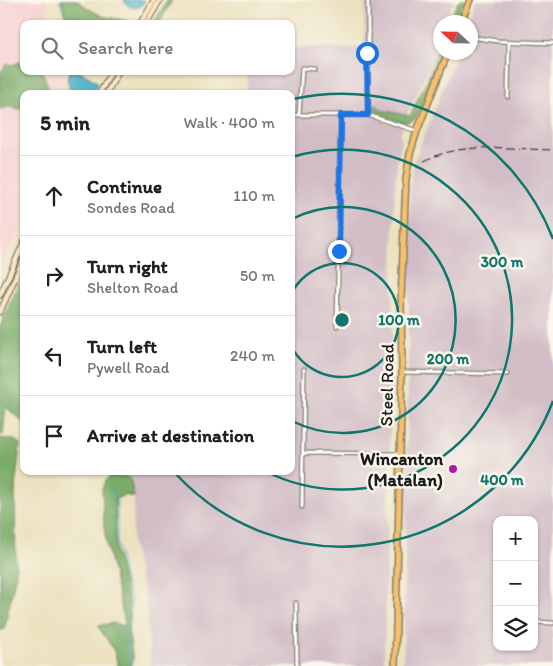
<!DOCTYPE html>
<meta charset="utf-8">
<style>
body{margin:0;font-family:Itim,sans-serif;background:#f6f6f6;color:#202124}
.controls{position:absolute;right:15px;bottom:15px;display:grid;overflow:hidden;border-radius:10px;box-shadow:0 1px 4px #0004}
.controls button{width:45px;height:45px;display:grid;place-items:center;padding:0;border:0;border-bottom:1px solid #e0e0e0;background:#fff;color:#202124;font:25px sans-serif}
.compass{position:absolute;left:433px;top:15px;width:45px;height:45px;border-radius:50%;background:#fff;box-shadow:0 1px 4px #0004;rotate:292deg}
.stop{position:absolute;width:15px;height:15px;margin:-11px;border:4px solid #1a73e8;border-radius:50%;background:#fff}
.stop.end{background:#1a73e8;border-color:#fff;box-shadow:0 1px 5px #0008}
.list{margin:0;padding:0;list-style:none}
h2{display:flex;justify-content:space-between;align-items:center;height:65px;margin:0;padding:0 20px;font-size:21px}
h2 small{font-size:16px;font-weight:400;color:#757577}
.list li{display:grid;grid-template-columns:32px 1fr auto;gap:15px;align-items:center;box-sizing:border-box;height:80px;padding:0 20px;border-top:1px solid #e0e0e0}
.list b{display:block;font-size:19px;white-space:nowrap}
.list p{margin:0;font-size:16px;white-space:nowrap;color:#757577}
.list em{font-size:16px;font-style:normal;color:#757577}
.icon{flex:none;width:28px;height:28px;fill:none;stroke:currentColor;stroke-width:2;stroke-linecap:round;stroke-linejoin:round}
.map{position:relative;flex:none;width:553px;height:666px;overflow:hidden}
.search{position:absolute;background:#fff;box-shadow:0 1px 4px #0004;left:20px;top:20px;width:275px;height:55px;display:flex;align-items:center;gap:12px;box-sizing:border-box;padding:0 18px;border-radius:10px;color:#757577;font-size:19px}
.panel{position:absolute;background:#fff;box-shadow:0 1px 4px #0004;left:20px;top:90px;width:275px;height:385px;border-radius:10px}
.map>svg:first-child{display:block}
.built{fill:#f7cfd1}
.industrial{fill:#d2bdc6;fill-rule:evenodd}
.forest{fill:#7aac68;stroke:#4b6442}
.water{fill:#45afc4;stroke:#306670}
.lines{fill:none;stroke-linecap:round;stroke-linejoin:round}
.stream{stroke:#45afc4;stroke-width:1}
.street-casing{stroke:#847f6e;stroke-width:5.5}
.secondary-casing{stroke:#847f6e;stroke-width:7}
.primary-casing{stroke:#847f6e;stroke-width:8}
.street{stroke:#fff;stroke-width:3}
.secondary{stroke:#fce6c4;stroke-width:4.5}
.primary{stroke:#f7c06c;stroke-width:5}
.rail{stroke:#1c1c1c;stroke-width:1;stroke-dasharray:8 4;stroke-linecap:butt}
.route{stroke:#1a73e8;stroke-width:6}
.ring{fill:none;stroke:#0f766e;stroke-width:2.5}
.poi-dot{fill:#b5179e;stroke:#fbf7ec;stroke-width:2}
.labels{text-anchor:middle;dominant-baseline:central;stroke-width:5;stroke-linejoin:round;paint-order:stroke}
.street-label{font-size:18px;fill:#1c1c1c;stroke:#fbf7ec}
.poi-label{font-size:18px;font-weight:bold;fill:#1c1c1c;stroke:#fbf7ec;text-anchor:end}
.centre{fill:#0f766e;stroke:#fbf7ec;stroke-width:2.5}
.ring-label{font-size:15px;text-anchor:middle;font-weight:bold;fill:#0f766e;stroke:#fbf7ec;stroke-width:5;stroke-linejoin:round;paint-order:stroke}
</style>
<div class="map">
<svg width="553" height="666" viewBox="0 0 553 666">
<rect width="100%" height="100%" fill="#fbf7ec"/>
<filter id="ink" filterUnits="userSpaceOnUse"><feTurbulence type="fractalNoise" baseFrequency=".02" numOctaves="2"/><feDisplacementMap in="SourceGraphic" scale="10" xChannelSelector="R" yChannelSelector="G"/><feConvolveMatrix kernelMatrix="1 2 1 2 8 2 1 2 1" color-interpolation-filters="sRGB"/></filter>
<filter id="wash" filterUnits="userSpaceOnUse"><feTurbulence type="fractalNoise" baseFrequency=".0096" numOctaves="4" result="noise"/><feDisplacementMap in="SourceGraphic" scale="20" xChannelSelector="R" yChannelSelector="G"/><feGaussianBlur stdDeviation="1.12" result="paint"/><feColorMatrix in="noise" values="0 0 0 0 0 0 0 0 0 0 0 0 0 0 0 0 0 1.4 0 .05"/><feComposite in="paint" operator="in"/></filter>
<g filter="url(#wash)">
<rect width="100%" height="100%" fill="#ece2c0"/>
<path class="built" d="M0,0h45l3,24h-24v47h38l6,23h-44v126l-24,48z"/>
<path class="industrial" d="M365,0h89l-10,22h-4v11l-7,26 -26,56 -7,19 2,7 -5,22 -3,37 -1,110 -9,356h-233l-5,-64 -14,-60 2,-45 -6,-26h163v-377h-44l1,-23h43v-24l73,1z
M475,0h78v666h-150l5,-282 2,-195 4,-28 43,-108 13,-1v-30h-3zM497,520h37v127h-37z"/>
<path class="forest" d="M61,0h16l12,9 13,7 27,5 -1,3h-42l-9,-7 -11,-2z
M167,0h5l-13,24h-6z
M459,0h5l-9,22h-7z
M440,41v11l3,1 -27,65 -10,5 -30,-8 -2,-4 -1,-6h4l4,5 29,6 19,-41z
M24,61v10h17l2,2 8,21h-27v16l-15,-3 -9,2v-35l6,-10 5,1z
M24,269v154l-18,-16 -3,28 -3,-1v-107z
M0,438l15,2 5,4 -5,47 1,82 -10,50 -2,6 -4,2z
M110,476h16l4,3 4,18 -10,-2 -8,4 -1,-1 1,53 14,58 -2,20 5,31 -2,6h-14c1,-16 -12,-27 -19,-40l15,-3 10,3 2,-3 -19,-81 -2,-16 -2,-37 3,-8z"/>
<path class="water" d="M124,0h21l-5,7c-7,2 -13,0 -16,-7z
M70,71h9l17,10 2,2 -5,11h-22l-4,-15z"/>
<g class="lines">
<path class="stream" d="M59,0l9,24
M113,489l4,13v39l6,33 8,28 -7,29 6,35"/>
</g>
</g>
<g filter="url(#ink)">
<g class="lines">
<defs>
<path id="street" d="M470,37l28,4 55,2
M508,97l1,-55
M291,115h77l49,16
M299,115l3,-47 13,1
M368,115v-115
M337,326l4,-211
M402,372l106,2
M303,453l96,1
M302,507l2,-138
M296,603l1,63
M534,622l19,1"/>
<path id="secondary" d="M140,24l14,-24
M146,24l14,-24
M99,94l13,-23
M106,94l13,-23
M0,295l24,-53
M0,312l24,-54"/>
<path id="primary" d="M461,22l9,-22
M395,666l7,-294 -1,-72 5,-121 4,-25 7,-23 31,-79"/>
</defs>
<use href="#street" class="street-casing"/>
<use href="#secondary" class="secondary-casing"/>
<use href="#primary" class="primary-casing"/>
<use href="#street" class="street"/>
<use href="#secondary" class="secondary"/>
<use href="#primary" class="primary"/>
<path class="rail" d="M424,161c39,-20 86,-12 129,-11"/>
</g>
</g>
<g class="lines" filter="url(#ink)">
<path class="route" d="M339,251l2,-136h27l-1,-62"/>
</g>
<g class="ring">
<path d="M291 294A57 57 0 1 1 291 346"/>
<path d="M292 219A113 113 0 1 1 292 421"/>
<path d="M292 157A170 170 0 1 1 265 471"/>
<path d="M553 401A226 226 0 0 1 175 473M293 99A226 226 0 0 1 553 239"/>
</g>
<circle class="poi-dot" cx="453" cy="469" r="5"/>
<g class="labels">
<g class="street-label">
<text transform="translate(387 385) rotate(-89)">Steel Road</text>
</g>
<g class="poi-label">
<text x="443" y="459">Wincanton<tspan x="443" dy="21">(Matalan)</tspan></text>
</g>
</g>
<circle cx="342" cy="320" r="8" class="centre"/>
<g class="ring-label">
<text x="502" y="267">300 m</text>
<text x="399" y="325">100 m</text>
<text x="448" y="364">200 m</text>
<text x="502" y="485">400 m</text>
</g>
</svg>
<div class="controls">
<button>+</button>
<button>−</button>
<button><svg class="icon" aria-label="layers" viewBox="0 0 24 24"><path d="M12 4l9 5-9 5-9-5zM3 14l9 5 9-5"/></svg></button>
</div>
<svg class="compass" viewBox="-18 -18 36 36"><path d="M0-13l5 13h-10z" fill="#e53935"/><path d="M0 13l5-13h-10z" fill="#757577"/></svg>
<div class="stop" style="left:367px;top:53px"></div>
<div class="stop end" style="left:339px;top:251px"></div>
<div class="search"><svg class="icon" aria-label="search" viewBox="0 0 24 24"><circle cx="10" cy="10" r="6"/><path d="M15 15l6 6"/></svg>Search here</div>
<section class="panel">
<h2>5 min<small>Walk · 400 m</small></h2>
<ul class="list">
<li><svg class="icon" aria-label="ahead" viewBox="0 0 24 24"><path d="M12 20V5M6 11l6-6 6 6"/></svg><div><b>Continue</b><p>Sondes Road</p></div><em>110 m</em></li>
<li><svg class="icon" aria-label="right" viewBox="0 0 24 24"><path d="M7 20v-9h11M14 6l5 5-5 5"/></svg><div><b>Turn right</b><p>Shelton Road</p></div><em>50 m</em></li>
<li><svg class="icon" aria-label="left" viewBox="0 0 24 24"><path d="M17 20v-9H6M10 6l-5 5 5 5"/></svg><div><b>Turn left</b><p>Pywell Road</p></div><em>240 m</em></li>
<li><svg class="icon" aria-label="arrive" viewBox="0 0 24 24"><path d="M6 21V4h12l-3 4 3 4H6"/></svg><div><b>Arrive at destination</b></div></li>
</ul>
</section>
</div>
